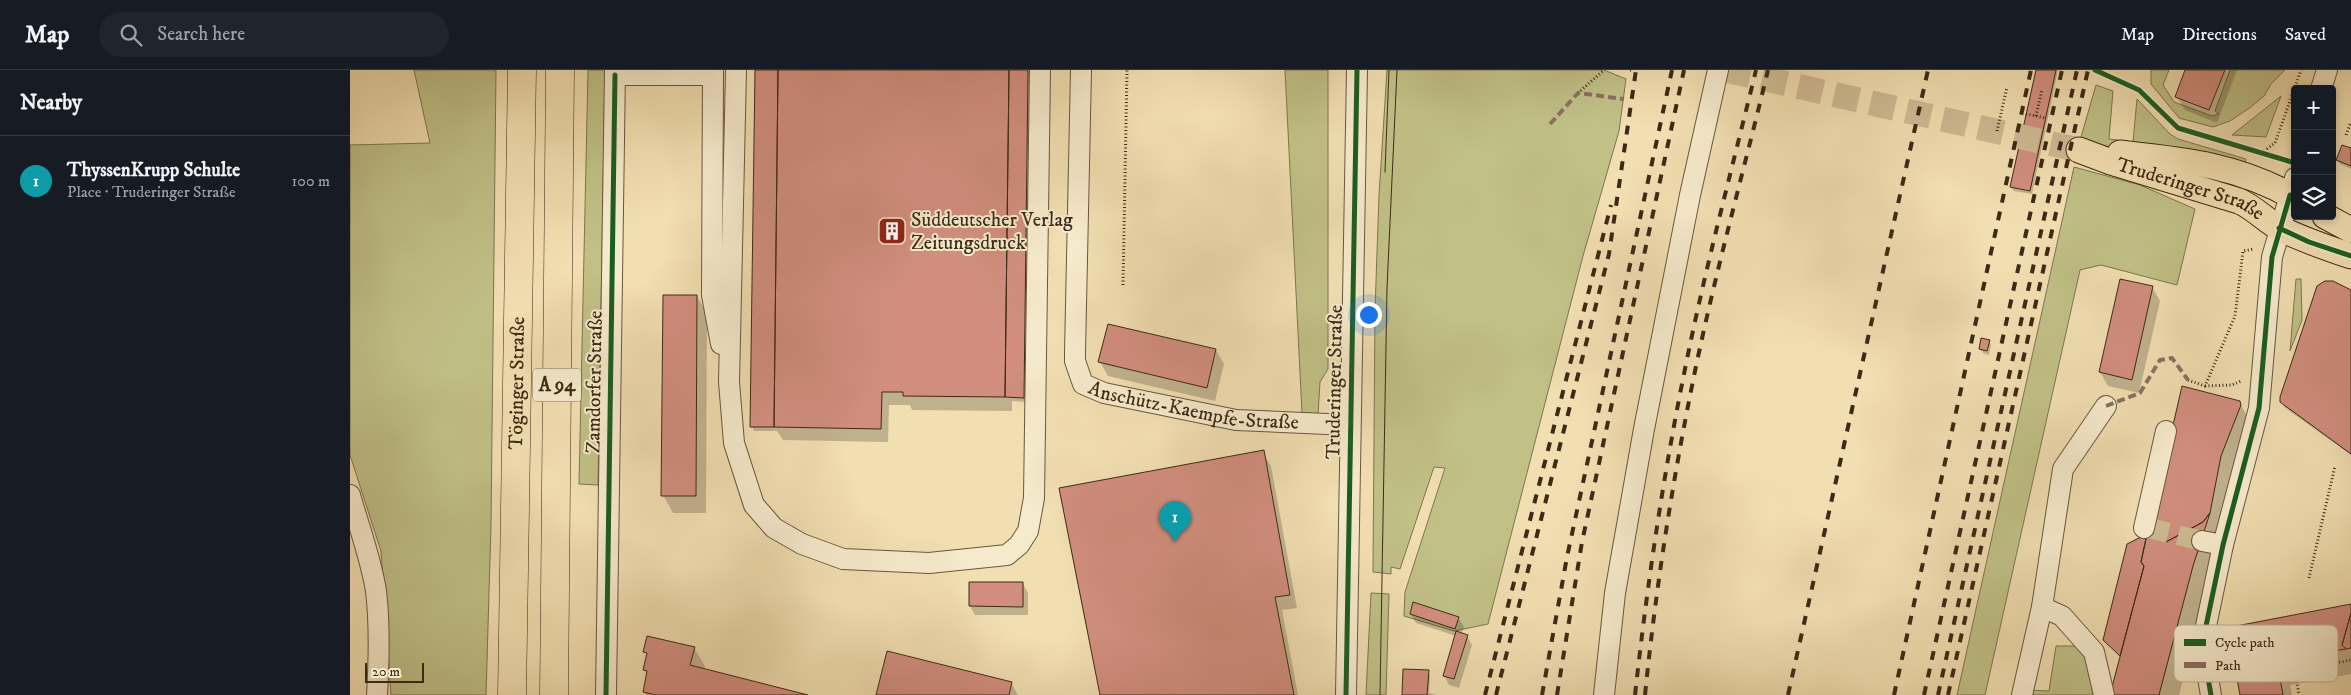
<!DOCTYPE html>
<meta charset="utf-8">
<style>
body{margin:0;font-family:"IM FELL DW Pica",serif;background:#20242c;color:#f1f3f6}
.controls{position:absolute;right:15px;top:15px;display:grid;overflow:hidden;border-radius:5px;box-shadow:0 2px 8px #0003}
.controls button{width:45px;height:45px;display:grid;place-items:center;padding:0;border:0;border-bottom:1px solid #363941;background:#171b24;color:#f1f3f6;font:25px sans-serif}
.scale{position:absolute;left:15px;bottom:12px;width:59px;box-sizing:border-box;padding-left:5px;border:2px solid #3c2a15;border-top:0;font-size:14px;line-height:18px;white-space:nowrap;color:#3c2a15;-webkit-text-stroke:4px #f6eacc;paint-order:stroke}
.you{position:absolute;left:1018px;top:244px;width:18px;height:18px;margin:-12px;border:4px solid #fff;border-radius:50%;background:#1a73e8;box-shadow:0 0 0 8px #1a73e833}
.badge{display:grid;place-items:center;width:32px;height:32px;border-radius:50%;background:#2563eb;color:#fff;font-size:16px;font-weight:700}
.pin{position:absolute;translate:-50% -41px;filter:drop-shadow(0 1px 2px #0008)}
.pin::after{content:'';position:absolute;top:26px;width:18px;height:15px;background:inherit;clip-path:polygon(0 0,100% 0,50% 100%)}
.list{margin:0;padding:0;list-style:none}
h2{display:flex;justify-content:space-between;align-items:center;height:65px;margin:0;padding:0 20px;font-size:21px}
h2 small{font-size:16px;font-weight:400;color:#9ea1a6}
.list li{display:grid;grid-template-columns:32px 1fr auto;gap:15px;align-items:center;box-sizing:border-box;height:90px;padding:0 20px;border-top:1px solid #363941}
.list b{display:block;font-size:19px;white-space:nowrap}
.list p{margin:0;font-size:16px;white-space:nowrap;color:#9ea1a6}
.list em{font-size:16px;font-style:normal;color:#9ea1a6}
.icon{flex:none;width:28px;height:28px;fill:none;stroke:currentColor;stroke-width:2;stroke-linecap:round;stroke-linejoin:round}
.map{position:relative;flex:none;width:2001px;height:625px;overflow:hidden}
header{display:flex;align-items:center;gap:30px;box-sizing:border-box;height:70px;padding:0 25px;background:#171b24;border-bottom:1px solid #363941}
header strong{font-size:24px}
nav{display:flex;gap:28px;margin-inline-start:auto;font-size:18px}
.search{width:350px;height:45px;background:#20242c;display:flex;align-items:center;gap:12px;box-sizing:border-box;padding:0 18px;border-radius:28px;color:#9ea1a6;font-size:19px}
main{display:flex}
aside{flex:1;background:#171b24}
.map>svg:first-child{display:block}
.green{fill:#c0c087;stroke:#7e754e}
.shadow{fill:#0003}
.building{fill:#d18e7e;stroke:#3c2a15}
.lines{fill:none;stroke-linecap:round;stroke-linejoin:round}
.minor-tunnel{stroke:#cdba92;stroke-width:20;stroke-dasharray:20 10;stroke-linecap:butt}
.major-tunnel{stroke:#cdba92;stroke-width:25;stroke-dasharray:25 12;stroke-linecap:butt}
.minor-casing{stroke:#69573c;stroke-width:22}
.major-casing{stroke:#3c2a15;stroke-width:27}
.highway-casing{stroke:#3c2a15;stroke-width:29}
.path{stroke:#3c2a15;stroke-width:3;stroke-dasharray:1 2.5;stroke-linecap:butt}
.minor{stroke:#f6eacc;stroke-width:20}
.major{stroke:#f1deb1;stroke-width:25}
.highway{stroke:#f1deb1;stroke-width:28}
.tram{stroke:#3c2a15;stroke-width:1}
.rail{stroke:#3c2a15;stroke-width:4;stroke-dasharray:9 9;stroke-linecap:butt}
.quiet{stroke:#8d6e63;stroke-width:4;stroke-dasharray:8 4;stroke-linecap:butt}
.cycleway-casing{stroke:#f6eacc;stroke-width:8}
.cycleway{stroke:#1b5e20;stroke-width:5}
.labels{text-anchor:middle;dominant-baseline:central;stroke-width:4;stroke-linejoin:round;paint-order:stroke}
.shield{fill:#f6eacc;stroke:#74644c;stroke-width:1}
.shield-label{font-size:19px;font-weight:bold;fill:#3c2a15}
.street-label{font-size:20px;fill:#3c2a15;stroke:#f6eacc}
.poi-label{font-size:20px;fill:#3c2a15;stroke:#f6eacc;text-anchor:start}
.key{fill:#f6eacc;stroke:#beb095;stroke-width:1}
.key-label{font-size:14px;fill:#3c2a15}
</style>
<header>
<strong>Map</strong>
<div class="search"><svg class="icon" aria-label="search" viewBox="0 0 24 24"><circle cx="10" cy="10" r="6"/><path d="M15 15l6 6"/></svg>Search here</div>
<nav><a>Map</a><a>Directions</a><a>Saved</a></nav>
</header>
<main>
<aside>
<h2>Nearby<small></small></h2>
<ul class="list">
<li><span class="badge" style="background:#0f9aa8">1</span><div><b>ThyssenKrupp Schulte</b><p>Place · Truderinger Straße</p></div><em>100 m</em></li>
</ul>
</aside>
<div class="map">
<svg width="2001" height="625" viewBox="0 0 2001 625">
<rect width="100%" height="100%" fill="#f1deb1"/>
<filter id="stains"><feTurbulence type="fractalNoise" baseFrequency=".004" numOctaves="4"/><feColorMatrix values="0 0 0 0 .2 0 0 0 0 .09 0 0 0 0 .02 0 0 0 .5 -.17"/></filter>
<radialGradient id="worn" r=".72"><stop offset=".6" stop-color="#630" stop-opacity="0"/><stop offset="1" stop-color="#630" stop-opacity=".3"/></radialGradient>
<path class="green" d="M64,0h82l-5,455 -5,170h-95l-10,-144 -31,-96v-310l80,-2z
M238,0h17l-7,415 -19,-1z
M935,0h43v299l-8,13 -2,33 -16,-2z
M1037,0h217l22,9 -7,52 -36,125 -95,368 -34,7 -50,-15 1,-24 40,-124 -11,-1 -34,102 -9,-2v7l-18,-2 2,-262 4,-115z
M1801,0h18l-6,15 11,17 38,14 7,-2 -4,-3 15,-41h55l-14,14 -7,12 -13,11 -21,14 -17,6 -34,-9 -28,-34z
M1746,15l17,6 -4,48 24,3 4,-43 33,35 8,5 68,20 -1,6 -130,-18 -36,-3z
M1931,26l-15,41 -34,-2z
M1724,97l66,18 55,24 -18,76 -76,-20 -21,5 -95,425h-28z
M1946,209h5l1,41 -12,31z
M1021,523l18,1 -3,101h-20z
M1706,576h24l14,16 -2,28 2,5h-68l1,-5 22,1z"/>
<path class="shadow" d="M406,0h274l-5,332 -13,-1v10l-100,-1 -2,-5h-21l-1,37 -105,-2 -6,-9h-23l-2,-5z
M1687,0h21l-26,124 -18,-3 -3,-4z
M1837,0h50l-20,53 -32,-13 -8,-13z
M2001,80v19l-11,-5 -2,-4z
M1802,217l8,14 -21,92 -31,-7 -8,-14z
M2001,221v164l-67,-48 -2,-5z
M347,226l10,18 -1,199h-33l-10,-18z
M1639,271l2,4 -2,10 -6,-2 -3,-4z
M866,280l8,14 -9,37 -107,-25 -8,-14z
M1889,332l19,33 -52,156 -27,104h-64l11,-36 -21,-19 23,-95 40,3z
M913,382l8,14 26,142 -15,2 16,85h-197z
M620,513l53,1 5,9v22h-53l-5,-9z
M2001,535v69l-61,11 2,10h-51l-12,-63z
M1061,544l47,4 6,9 -3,7 6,2 5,9 -13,43 -10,-3 -5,-10 12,-39 -40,-13z
M344,578l11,18 -1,4 99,25h-157l-2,-3 4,-16 -3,-6 3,-13 -3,-5z
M1078,602l2,4 -1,17 8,2h-34z
M661,613l7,12h-141z"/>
<path class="building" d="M405,0h23l-4,357h-24z
M428,0h231l-4,327 -102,-1v-4h-21l-1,37 -107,-2z
M659,0h19l-4,328 -19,-1z
M1686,0h20l-26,121 -20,-4z
M1835,0h40l-16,40 -34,-13z
M1992,75l9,3v18l-15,-6z
M1770,209l33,7 -21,94 -33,-8z
M1975,211h8l18,9v164l-71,-52v-5l37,-111z
M313,225h34l-1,201h-35z
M758,254l108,25 -9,39 -109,-26z
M1631,268l9,2 -3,11 -8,-2z
M1832,316l58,15 1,4 -20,51 -11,57 -7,9 -37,20 -14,-25z
M914,380l26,145 -15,2 19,98h-194l-41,-207z
M1860,443l-17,53 -34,129h-46l-1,-8 32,-121 -3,-4 6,-28 6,-13 13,21 37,-20z
M1797,464l-6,28 3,4 -24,90 -17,-16 24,-96z
M619,512h54v25l-54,-1z
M1063,532l46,15 -4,12 -45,-15z
M2001,534v9l-9,32 4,4 -69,12 6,34h-43l-12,-64 3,-4z
M2001,543v35l-5,1 -4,-4z
M1106,561l12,4 -14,44 -11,-3z
M297,566l48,11 -5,18 118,30h-152l-13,-3 4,-21 -4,-1 4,-17 -4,-1z
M537,581l125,31 -3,13h-133z
M1053,599l26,1 -2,25h-25z"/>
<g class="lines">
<path class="minor-tunnel" d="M1799,458l53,13"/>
<path class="major-tunnel" d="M1376,0l353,80"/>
<defs>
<g id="minor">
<path d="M363,0l-1,225 9,49"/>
<path d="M386,0l-7,312 5,61 20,62 20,23 28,16 41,15 86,4 78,-8 12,-10 9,-14 6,-33 6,-428"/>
<path id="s1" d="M731,0l-6,283v8l8,23 21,9 132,27 114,5"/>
<path d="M265,5h98"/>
<path d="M1971,19l6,-19"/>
<path d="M0,425c9,32 21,64 26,96 4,34 3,70 1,104"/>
<path d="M1794,458l22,-97"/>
<path d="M1852,471l21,4"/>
<path d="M1692,537l20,9 32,36 10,43"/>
<path d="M256,625l9,-625"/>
<path d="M996,625l11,-625"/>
<path d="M1254,625l11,-102 29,-164 46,-234 28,-125"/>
<path d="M1672,625l20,-88 21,-138 43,-63"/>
<path d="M1861,625l-7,-40 2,-29 17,-81 36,-137 13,-151 23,-79"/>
</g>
<g id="major">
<path id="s2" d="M1729,80l32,12 128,39c16,7 27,20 42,28 23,11 46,19 70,27"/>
<path d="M1770,83c64,7 118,12 175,45"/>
<path d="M1975,146l26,14"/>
</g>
<g id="highway">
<path id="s3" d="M162,625l10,-625"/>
<path d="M204,625l6,-625"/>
</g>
</defs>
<use href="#minor" class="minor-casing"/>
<use href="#major" class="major-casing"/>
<use href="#highway" class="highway-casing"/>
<path class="path" d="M1280,0h1
M1228,23l26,-23
M1676,44l20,4
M1686,46l6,-27
M1647,61l10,-44
M1996,65l5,-13
M1911,83l14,-10 26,-73
M773,215l4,-215
M1838,310l17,6 30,-70 8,-65 11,-2
M1855,316l27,-1 9,-4
M1959,508l26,-112
M1934,601h11l56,-11
M1945,601l4,24"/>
<use href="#minor" class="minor"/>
<use href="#major" class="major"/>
<use href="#highway" class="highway"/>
<path class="tram" d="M1035,102l4,-102
M1030,625l7,-407 10,-218"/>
<path class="rail" d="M1135,625l126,-490
M1146,625l113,-441 27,-184
M1192,625l25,-138 105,-487
M1207,625l25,-153 102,-472
M1285,625c12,-109 28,-218 50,-326 20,-100 47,-200 71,-299
M1295,625c11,-109 28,-217 50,-324 21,-101 49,-201 73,-301
M1438,625l140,-625
M1544,625l137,-625
M1574,625l138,-625
M1588,625l139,-625
M1598,625l140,-625"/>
<path class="quiet" d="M1200,54l28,-31 46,6
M1756,336l34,-13 20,-33 12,-2 16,22"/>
<defs>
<path id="cycleway" d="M1745,0l44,20 39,38 117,35
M1929,158l30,14 42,14
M256,625l9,-620
M996,625l11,-625
M1861,625l-7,-40 2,-29 17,-81 36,-137 13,-151 18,-62"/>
</defs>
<use href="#cycleway" class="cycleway-casing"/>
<use href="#cycleway" class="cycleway"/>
</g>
<defs>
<symbol id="building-square" viewBox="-11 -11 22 22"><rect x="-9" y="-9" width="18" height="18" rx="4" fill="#8f2418" stroke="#f6eacc"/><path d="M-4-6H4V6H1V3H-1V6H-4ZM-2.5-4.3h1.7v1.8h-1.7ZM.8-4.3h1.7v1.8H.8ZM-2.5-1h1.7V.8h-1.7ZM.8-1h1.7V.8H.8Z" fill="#fff"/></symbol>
</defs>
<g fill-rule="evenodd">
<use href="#building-square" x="526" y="145" width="32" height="32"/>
</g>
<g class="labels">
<rect class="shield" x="183" y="298.5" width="48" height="33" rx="4"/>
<g class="shield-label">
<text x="207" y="315">A 94</text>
</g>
<g class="street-label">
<text stroke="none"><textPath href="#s2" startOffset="118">Truderinger Straße</textPath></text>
<text stroke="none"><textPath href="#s3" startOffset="312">Töginger Straße</textPath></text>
<text transform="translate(245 312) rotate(-89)">Zamdorfer Straße</text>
<text transform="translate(985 312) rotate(-89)">Truderinger Straße</text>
<text stroke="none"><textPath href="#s1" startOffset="429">Anschütz-Kaempfe-Straße</textPath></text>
</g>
<g class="poi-label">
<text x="561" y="150">Süddeutscher Verlag<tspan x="561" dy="23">Zeitungsdruck</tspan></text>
</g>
</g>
<rect x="1824" y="555" width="164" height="57" rx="8" class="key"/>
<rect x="1834" y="569" width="22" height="7" fill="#1b5e20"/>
<rect x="1834" y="592" width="22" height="6" fill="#8d6e63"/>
<g class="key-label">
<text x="1865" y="577">Cycle path</text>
<text x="1865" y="600">Path</text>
</g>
<rect width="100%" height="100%" filter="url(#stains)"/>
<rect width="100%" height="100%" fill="url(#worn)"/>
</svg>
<div class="controls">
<button>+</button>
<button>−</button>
<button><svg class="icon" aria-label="layers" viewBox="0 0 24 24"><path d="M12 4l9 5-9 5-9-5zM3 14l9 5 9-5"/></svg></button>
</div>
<div class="scale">20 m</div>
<div class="you"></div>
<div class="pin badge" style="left:825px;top:472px;background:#0f9aa8">1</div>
</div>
</main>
